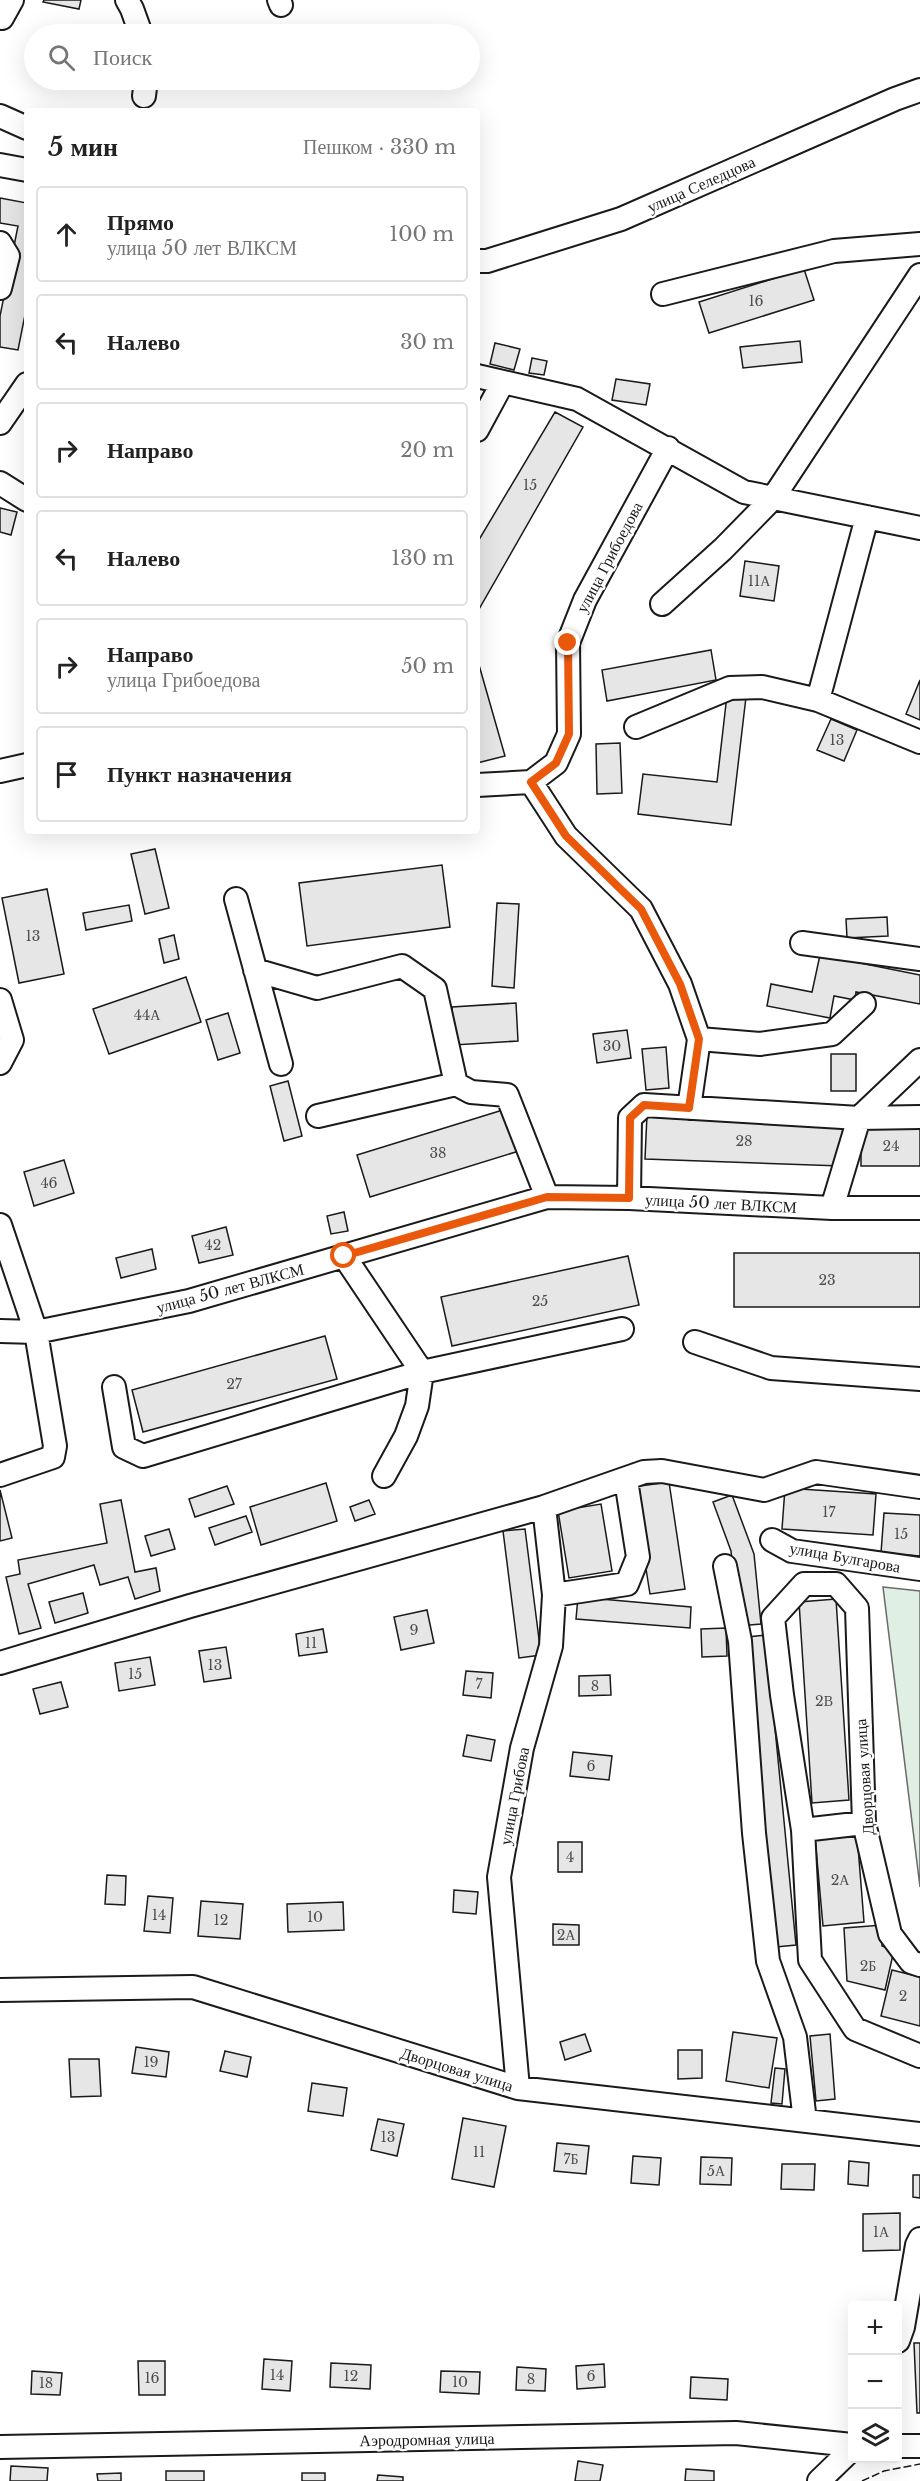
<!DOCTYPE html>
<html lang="ru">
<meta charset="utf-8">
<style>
body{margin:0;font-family:"Libre Baskerville",serif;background:#f2f2f2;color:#222}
.controls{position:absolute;right:18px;bottom:18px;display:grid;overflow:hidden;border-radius:6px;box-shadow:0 6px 24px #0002}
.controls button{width:54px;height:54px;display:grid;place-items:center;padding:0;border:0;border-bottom:2px solid #e0e0e0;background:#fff;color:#222;font:30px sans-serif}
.stop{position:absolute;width:18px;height:18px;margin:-14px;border:4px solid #ea580c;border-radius:50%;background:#fff}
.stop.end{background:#ea580c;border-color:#fff;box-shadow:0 2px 6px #0008}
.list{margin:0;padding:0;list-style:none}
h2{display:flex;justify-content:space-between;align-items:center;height:78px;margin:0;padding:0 24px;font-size:26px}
h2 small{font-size:20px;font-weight:400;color:#767676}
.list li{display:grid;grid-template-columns:39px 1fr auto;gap:18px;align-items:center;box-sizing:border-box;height:96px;margin:0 12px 12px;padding:0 12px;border:2px solid #e0e0e0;border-radius:6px}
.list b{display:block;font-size:22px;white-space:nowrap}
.list p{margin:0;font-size:20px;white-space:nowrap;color:#767676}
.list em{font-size:20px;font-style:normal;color:#767676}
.icon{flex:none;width:33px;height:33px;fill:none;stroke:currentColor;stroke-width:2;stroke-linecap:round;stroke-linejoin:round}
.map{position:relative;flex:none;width:920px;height:2481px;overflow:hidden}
.search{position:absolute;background:#fff;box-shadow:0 6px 24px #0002;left:24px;top:24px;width:456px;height:66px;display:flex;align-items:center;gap:15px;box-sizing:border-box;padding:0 21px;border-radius:33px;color:#767676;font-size:22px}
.panel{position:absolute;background:#fff;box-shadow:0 6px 24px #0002;left:24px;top:108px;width:456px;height:726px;border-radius:6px}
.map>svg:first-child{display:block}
.green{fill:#e0efe3;stroke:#6a6a6a;stroke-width:1.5}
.building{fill:#e6e6e6;stroke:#1a1a1a;stroke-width:1.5}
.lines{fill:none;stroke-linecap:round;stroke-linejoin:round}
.minor-casing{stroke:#1a1a1a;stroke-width:26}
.minor{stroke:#fff;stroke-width:22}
.fence{stroke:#1a1a1a;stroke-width:1.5;stroke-dasharray:8 3;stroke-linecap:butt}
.route{stroke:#ea580c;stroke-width:8}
.labels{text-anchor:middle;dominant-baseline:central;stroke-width:4.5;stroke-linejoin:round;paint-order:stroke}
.number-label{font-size:14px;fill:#4d4d4d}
.street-label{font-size:16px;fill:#1a1a1a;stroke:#fff}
</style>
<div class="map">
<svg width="920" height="2481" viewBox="0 0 920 2481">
<rect width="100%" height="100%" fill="#fff"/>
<path class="green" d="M883,1587l37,4v296z"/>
<path class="building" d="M44,0h37l-2,9 -36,-7z
M0,198l27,5v102l-9,45 -18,-3v-31l18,-90 -18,-3z
M804,269l10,31 -105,33 -10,-31z
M800,341l2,21 -59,6 -3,-21z
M495,343l25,6 -6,21 -24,-6z
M532,358l15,3 -3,14 -15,-2z
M616,379l34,5 -4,21 -34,-5z
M555,412l28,15 -105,184 -1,17v-85z
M0,508l17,4 -6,23 -11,-3z
M745,561l34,5 -5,35 -34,-5z
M711,650l5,30 -109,21 -5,-31z
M477,658l28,98 -28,7z
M920,680v40l-14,-6z
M727,695l19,2 -15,128 -93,-11 5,-40 74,8z
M831,719l26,11 -13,31 -27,-11z
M620,743l2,50 -25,1 -1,-50z
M155,849l14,59 -24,6 -14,-60z
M442,865l8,62 -143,19 -8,-63z
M47,889l17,85 -45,9 -17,-85z
M497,903l22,1 -5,84 -22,-2z
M129,905l3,16 -46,9 -3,-17z
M887,917l1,19 -41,2 -1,-19z
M174,935l5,24 -15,4 -5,-24z
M820,955l100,20v29l-64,-12 -1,8 -21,-4 -4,22 -63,-12 4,-22 41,8z
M186,977l15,45 -92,32 -16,-45z
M516,1003l2,38 -64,4 -2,-38z
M228,1013l12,40 -22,7 -12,-40z
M627,1030l4,28 -34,5 -4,-29z
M666,1047l3,41 -23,2 -4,-41z
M831,1054h25v37h-25z
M288,1081l14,55 -18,5 -14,-55z
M506,1109l13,42 -149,46 -13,-42z
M647,1115l196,7 -2,44 -196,-7z
M861,1127h59v39h-59z
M64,1160l10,33 -40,13 -10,-34z
M344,1212l4,19 -17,3 -4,-18z
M226,1227l7,28 -34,8 -7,-27z
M152,1249l4,20 -35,9 -5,-20z
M734,1253h186v54h-186z
M628,1256l11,49 -187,41 -11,-49z
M325,1336l12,43 -194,53 -11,-42z
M669,1482l16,107 -35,5 -17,-107z
M326,1483l11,38 -76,24 -11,-38z
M227,1486l7,18 -39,13 -6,-18z
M785,1488l91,6 -3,41 -91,-6z
M0,1490l12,48 -12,3z
M732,1495l22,59 7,70 -23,2 -7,-75 -18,-49z
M121,1500l14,72 21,-4 4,23 -25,8 -7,-22 -28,8 -6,-20 -66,19 13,44 -22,6 -13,-57 14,-3 -2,-14 89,-17 -7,-39z
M369,1500l6,14 -20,7 -5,-14z
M601,1504l11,67 -43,7 -11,-67z
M884,1513l36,2v41l-39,-3z
M246,1516l6,16 -37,13 -6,-17z
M169,1529l6,20 -24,7 -6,-20z
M525,1529l16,126 -22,3 -16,-127z
M83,1593l5,20 -33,10 -6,-21z
M578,1597l113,10 -1,21 -114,-9z
M836,1599l13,201 -37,3 -13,-201z
M427,1610l7,33 -33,7 -7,-33z
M726,1628l1,28 -25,1 -1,-28z
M323,1629l4,23 -28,4 -3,-22z
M766,1635l30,310 -20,2 -29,-310z
M226,1647l5,31 -27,4 -5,-31z
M150,1657l5,28 -36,6 -4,-28z
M466,1671l27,2 -2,25 -28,-3z
M610,1675l1,20 -32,1v-20z
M61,1682l7,25 -28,7 -7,-25z
M467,1735l28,5 -4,21 -28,-5z
M573,1752l39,4 -3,24 -39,-4z
M857,1834l7,88 -41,4 -8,-89z
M558,1842h24v30h-24z
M107,1875l19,1 -1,29 -20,-1z
M454,1890l24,2 -2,22 -23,-2z
M148,1896l25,2 -3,35 -26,-2z
M201,1901l42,3 -3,35 -42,-3z
M343,1902l1,28 -56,2 -1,-28z
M553,1924l26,1v20h-26z
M883,1925l-1,21 12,4 -9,40 -38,-9 -3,-53z
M892,1970l28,7v49l-39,-10z
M733,2032l44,6 -8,50 -43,-7z
M585,2034l6,17 -26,9 -5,-18z
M830,2034l5,65 -19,2 -6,-65z
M136,2047l33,5 -3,25 -34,-4z
M678,2050h24v28l-24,1z
M225,2051l26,6 -4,20 -27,-6z
M69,2059h30l2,37 -30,1z
M775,2068l10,1 -3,35 -11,-1z
M312,2083l35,5 -4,28 -35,-5z
M463,2118l43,8 -12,61 -42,-8z
M378,2119l26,5 -7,32 -26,-6z
M557,2143l32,3 -3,28 -32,-3z
M633,2156l28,2 -2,27 -28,-2z
M701,2157l31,1 -1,27 -31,-1z
M849,2161l20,2 -1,23 -20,-2z
M782,2164h33l-1,26 -33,-1z
M913,2175h7v23l-7,-1z
M900,2213v37l-37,1v-37z
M914,2343h6v70h-3z
M264,2359l28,2 -2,30 -28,-2z
M138,2361h27v34h-26z
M331,2363l40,2 -1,24 -40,-2z
M604,2364l1,23 -28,2 -1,-23z
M517,2367l29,2 -1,22 -29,-1z
M32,2371l30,2 -2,22 -29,-1z
M441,2371l39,1 -1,22 -39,-2z
M691,2377l37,2 -1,21 -37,-2z
M578,2461l25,4 -3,16h-25z
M11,2466l37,2 -1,13h-37z
M686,2469l28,2v10h-29z
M166,2471h38v10h-38z
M121,2473v8h-23l-1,-7z
M302,2473h23v8h-23z
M378,2475l25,2v4h-26z"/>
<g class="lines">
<defs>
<path id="minor" d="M127,0l5,9 9,25
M279,0l2,5
M2,18l10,-18
M144,96l2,-16
M0,116l27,12
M0,165l27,5
M0,243l8,13 -8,32
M477,261h10l134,-42 274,-120 25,-9
M663,294l171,-43 86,-7
M477,376l100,23 167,93 176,36
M0,423l27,-39
M477,430l26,-48
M0,483l27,17
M867,517l-49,183 102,42
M662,604l61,-55 50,-51 147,-223
M636,727l94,-39 32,-1 56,13
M0,771l27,-6
M531,782l35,54 75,73 39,75 19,55 -10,69
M477,785l54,-3 25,-19 13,-29 -1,-91 17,-43 83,-152
M236,899l45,165
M802,943l118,16
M255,970l62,18 85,-22 33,23 21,95 15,8 36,3 40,102
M0,1000l12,40 -12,23
M699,1039l61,5 72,-10 32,-30
M318,1116l138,-32
M629,1198l1,-80 14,-13 215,13 61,-1
M832,1208l27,-90 61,-58
M0,1225l36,107 19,114 -2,11 -53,18
M344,1256l78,116 -5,34 -11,30 -22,40
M0,1331l36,1 153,-31 358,-104 82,1 203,10h88
M695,1342l76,26 149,11
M114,1387l10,60 19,9 279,-84 200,-43
M772,1540l20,11 128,18
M725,1566l15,75 14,192 14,128 27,76 10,84
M554,1595l73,-11 11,-27 -12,-77
M0,1663l190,-57 354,-99
M803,1830l61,-7
M920,1965l-9,-3 -21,-28 -26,-111 -7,-215 -21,-24h-32l-31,34 9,77 21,135 7,130 45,69 65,27
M0,1990l193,-3 325,101 402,46
M518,2088l-19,-211 23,-129 29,-102 3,-51 -10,-88 100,-35 18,-1 102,19 52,-18 104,15
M898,2341l5,-14 14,-82 3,-6
M898,2446h22
M0,2447l736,-14 116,12
M819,2481l33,-32"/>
</defs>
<use href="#minor" class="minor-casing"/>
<use href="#minor" class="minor"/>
<path class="fence" d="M862,2481l22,-10 36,-7"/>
</g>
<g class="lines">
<path class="route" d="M344,1256l203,-59 82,1 1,-80 14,-13 45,3 10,-69 -19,-55 -39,-75 -75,-73 -35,-54 25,-19 13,-29 -1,-91"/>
</g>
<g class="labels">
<g class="number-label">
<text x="756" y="301">16</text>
<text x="530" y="485">15</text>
<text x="759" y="581">11А</text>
<text x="837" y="740">13</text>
<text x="33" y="936">13</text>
<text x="147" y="1015">44А</text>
<text x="612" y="1046">30</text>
<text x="744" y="1141">28</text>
<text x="891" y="1146">24</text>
<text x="438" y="1153">38</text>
<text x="49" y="1183">46</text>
<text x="213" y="1245">42</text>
<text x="827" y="1280">23</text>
<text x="540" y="1301">25</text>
<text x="234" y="1384">27</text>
<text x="829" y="1512">17</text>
<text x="901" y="1534">15</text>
<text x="414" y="1630">9</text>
<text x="311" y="1643">11</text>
<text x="215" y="1665">13</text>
<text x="135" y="1674">15</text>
<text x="479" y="1684">7</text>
<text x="595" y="1686">8</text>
<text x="824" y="1701">2В</text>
<text x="591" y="1766">6</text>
<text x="570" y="1857">4</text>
<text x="840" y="1880">2А</text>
<text x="159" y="1915">14</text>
<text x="315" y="1917">10</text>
<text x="221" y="1920">12</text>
<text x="566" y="1935">2А</text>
<text x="868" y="1966">2Б</text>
<text x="903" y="1996">2</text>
<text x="151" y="2062">19</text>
<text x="388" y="2137">13</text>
<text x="479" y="2152">11</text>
<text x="571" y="2159">7Б</text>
<text x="716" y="2171">5А</text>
<text x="881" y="2232">1А</text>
<text x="277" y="2375">14</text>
<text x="351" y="2376">12</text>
<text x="591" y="2376">6</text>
<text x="152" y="2378">16</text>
<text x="531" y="2379">8</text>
<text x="460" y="2382">10</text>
<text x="46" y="2383">18</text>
</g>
<g class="street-label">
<text transform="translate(701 184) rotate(-24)">улица Селедцова</text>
<text transform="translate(609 557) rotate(-62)">улица Грибоедова</text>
<text transform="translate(721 1203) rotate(3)">улица 50 лет ВЛКСМ</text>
<text transform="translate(230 1288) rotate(-15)">улица 50 лет ВЛКСМ</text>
<text transform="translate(845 1557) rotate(10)">улица Булгарова</text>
<text transform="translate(864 1777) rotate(-94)">Дворцовая улица</text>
<text transform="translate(514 1796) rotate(-79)">улица Грибова</text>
<text transform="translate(457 2069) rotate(17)">Дворцовая улица</text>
<text transform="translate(427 2439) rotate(-1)">Аэродромная улица</text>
</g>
</g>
</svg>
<div class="controls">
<button>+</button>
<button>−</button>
<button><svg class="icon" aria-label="layers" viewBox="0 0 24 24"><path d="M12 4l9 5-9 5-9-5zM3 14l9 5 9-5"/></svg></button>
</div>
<div class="stop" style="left:344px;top:1256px"></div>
<div class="stop end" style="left:568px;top:643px"></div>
<div class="search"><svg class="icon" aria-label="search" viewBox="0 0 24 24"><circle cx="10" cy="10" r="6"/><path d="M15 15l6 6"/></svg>Поиск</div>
<section class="panel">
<h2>5 мин<small>Пешком · 330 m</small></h2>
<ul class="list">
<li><svg class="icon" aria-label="ahead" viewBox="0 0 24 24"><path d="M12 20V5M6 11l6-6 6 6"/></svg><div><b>Прямо</b><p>улица 50 лет ВЛКСМ</p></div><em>100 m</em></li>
<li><svg class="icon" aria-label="left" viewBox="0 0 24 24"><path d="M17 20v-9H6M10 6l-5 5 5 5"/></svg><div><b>Налево</b></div><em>30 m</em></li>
<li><svg class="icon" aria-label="right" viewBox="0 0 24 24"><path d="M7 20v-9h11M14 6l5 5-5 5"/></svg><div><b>Направо</b></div><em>20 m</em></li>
<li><svg class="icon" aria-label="left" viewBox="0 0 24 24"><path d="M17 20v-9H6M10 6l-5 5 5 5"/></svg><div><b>Налево</b></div><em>130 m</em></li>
<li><svg class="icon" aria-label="right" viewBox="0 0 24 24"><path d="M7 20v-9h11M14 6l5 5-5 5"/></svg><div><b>Направо</b><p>улица Грибоедова</p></div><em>50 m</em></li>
<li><svg class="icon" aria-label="arrive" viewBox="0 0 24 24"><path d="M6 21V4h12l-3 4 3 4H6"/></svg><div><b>Пункт назначения</b></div></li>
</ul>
</section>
</div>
